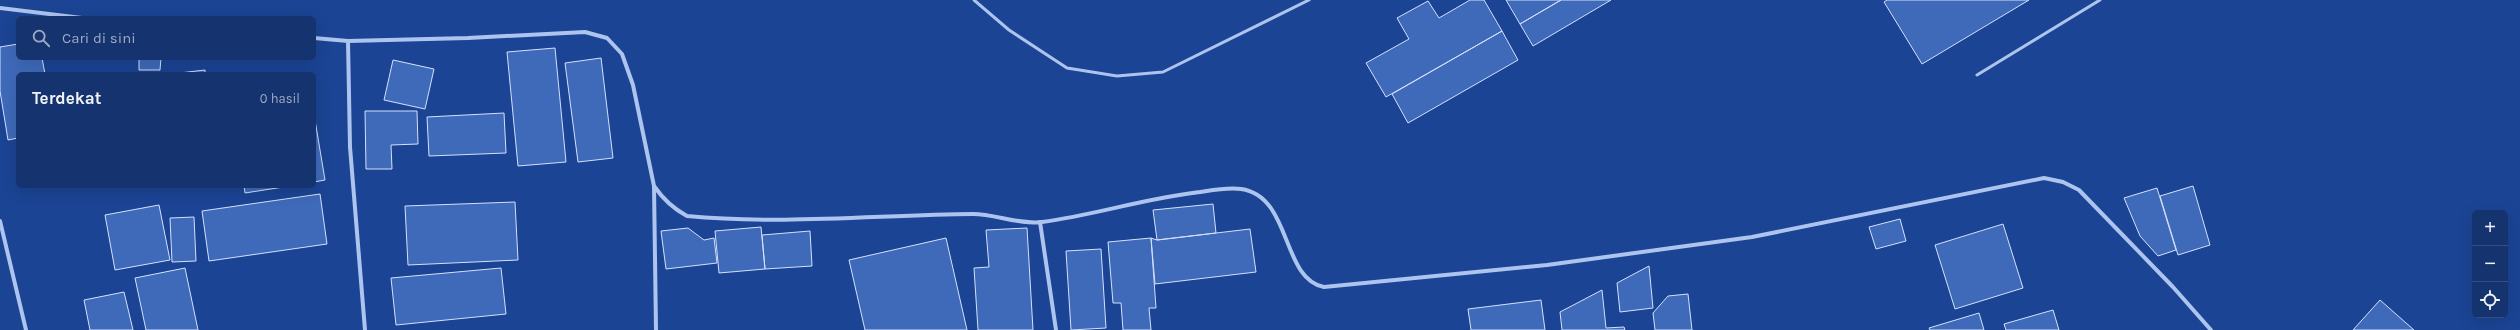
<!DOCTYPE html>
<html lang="id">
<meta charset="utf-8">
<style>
body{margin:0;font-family:Karla,sans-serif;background:#213f77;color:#f1f3f6}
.controls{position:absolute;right:12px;bottom:12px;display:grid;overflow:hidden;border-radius:6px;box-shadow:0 4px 16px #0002}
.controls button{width:36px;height:36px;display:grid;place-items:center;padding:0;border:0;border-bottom:1px solid #334e82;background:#14336f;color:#f1f3f6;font:20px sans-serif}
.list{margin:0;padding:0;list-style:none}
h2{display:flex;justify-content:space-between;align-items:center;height:52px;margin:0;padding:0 16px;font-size:17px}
h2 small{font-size:13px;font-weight:400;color:#9daac3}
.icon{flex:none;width:22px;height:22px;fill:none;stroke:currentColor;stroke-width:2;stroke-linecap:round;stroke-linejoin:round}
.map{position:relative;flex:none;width:2520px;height:330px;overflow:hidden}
.search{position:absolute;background:#14336f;box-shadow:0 4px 16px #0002;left:16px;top:16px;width:300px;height:44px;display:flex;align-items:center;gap:10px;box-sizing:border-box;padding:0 14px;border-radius:6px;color:#9daac3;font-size:15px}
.panel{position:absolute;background:#14336f;box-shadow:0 4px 16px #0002;left:16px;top:72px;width:300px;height:116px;border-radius:6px}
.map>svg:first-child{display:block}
.building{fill:#3f6ab9;stroke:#d3e1fb}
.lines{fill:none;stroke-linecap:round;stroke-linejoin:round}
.service{stroke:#adc4ef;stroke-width:3}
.minor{stroke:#adc4ef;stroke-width:4}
</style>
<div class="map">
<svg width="2520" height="330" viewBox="0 0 2520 330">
<rect width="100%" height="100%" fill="#1b4494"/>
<path class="building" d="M1470,0h14l18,31 -116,66 -20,-34 43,-24 -12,-21 31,-17 11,17z
M1506,0h55l-41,24z
M1561,0h50l-78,46 -13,-22z
M1887,0h142l-107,64 -38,-62z
M1502,31l16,29 -110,63 -16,-29z
M18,44v14h24l3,16h-27v64l-10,2 -8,-49v-44z
M555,48l11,114 -48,4 -11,-114z
M139,58h22l-1,12h-21z
M601,58l12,100 -35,4 -13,-99z
M393,60l41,9 -9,40 -41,-9z
M205,70v4h-34z
M365,111h52l1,33 -27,1 1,24h-26z
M504,113l2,40 -77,3 -2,-39z
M314,114l11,66 -11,2z
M244,186h46l-45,7z
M2193,186l17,59 -32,10 -18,-59z
M2157,188l19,62 -18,6 -18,-20 -16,-38z
M320,194l7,50 -118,17 -7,-50z
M515,202l3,58 -110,5 -3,-59z
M1213,204l3,29 -59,7 -4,-30z
M159,205l11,55 -55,10 -10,-55z
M194,217l2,44 -24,1 -2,-44z
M1900,219l6,22 -30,8 -7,-22z
M2003,224l20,64 -68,21 -20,-64z
M761,227l4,42 -46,4 -4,-42z
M688,228l16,12 10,-2 3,25 -51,6 -5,-38z
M1027,228l6,102h-55l-4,-62 15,-1 -3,-37z
M1250,229l6,43 -101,12 -4,-46 6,2z
M810,231l2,35 -47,3 -3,-34z
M946,238l21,92h-102l-16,-70z
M1151,238l5,70h-7l2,22h-28l-2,-27h-8l-5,-61z
M1101,249l5,79 -35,2 -5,-79z
M1649,266l4,42 -33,4 -3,-29z
M185,268l13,62h-52l-11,-52z
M501,268l5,46 -110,11 -5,-47z
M1602,290l4,38 18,-1 1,3h-63l-2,-18z
M124,292l9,38h-43l-6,-30z
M1688,294l4,36h-37l-2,-17 15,-17z
M1541,300l4,30h-74l-3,-21z
M2380,300l34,30h-61z
M2053,310l6,20h-53l-2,-6z
M1979,313l5,17h-54l-1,-2z"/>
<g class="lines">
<path class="service" d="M974,0l35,30 58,38 50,8 46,-4 146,-72
M1977,75l123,-75"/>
<path class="minor" d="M0,8l82,10
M314,38l34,3 120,-3 117,-6 22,6 15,16 11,31 21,101c9,13 18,22 33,30 95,9 191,-1 286,-2 22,0 47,11 69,8 53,-7 104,-24 158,-30 13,-2 28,-5 41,-3 51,7 40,90 83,98l223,-22 205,-28 292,-59 19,4 16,8 94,97 38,43
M348,41l2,106 15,183
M654,186l2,144
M0,221l26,109
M1040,222l16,108"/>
</g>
</svg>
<div class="controls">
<button>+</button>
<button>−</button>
<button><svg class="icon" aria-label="locate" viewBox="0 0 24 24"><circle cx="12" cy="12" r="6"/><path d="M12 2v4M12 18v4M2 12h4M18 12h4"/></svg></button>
</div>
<div class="search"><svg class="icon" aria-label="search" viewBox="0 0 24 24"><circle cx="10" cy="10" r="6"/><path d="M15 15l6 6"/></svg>Cari di sini</div>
<section class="panel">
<h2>Terdekat<small>0 hasil</small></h2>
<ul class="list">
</ul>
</section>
</div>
